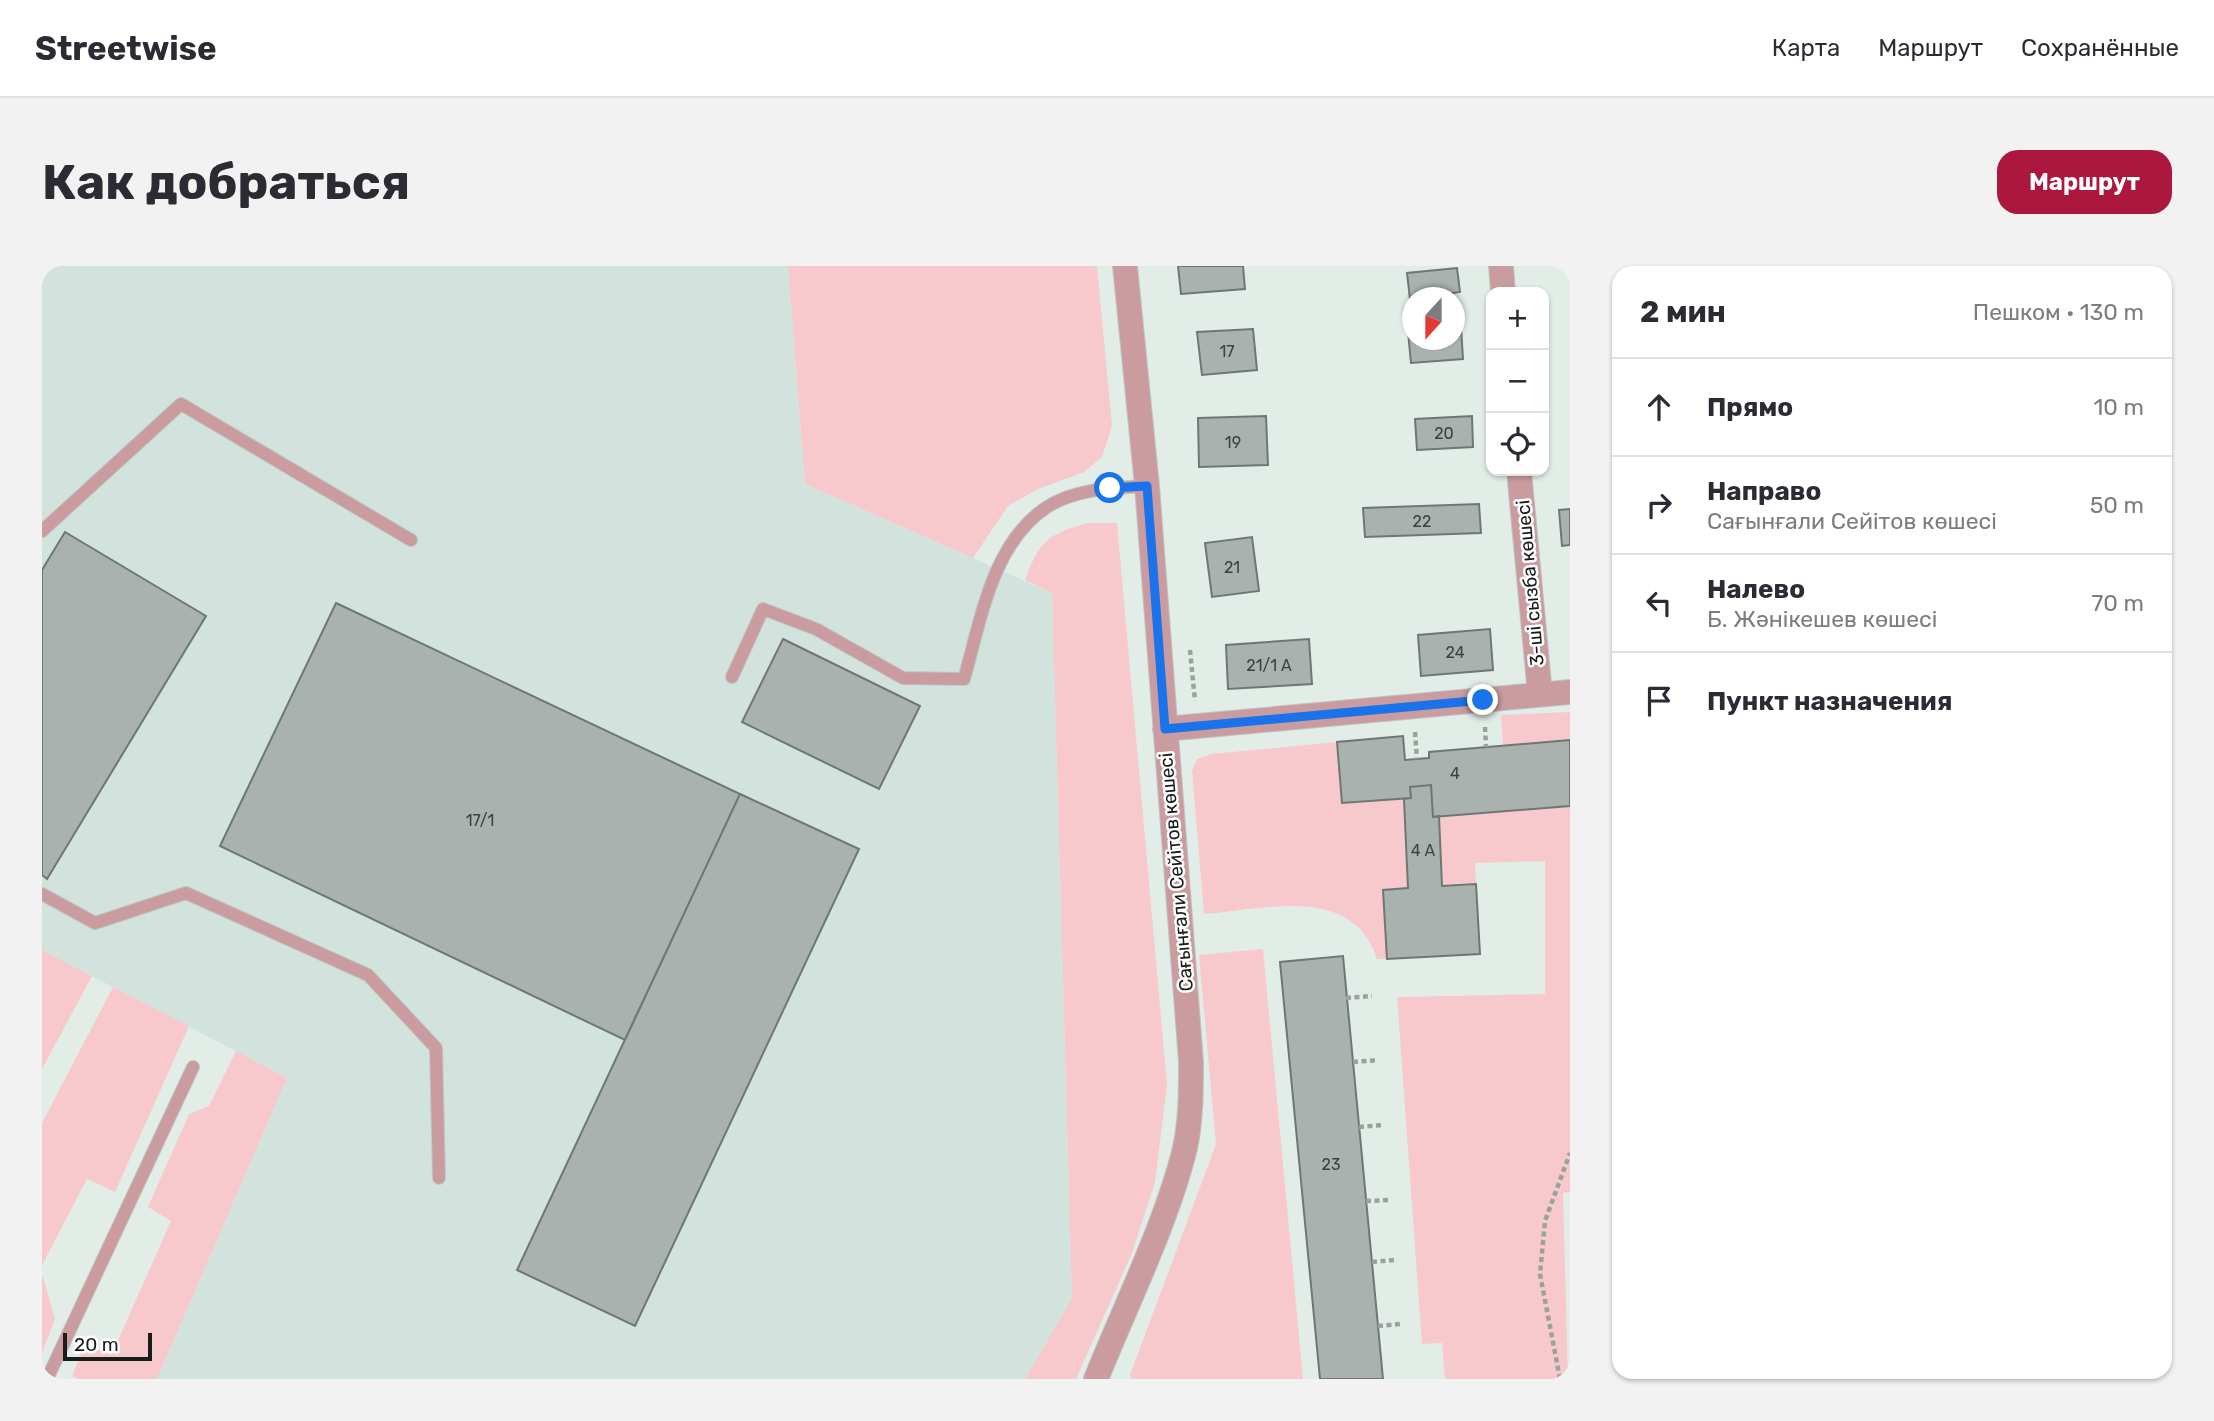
<!DOCTYPE html>
<html lang="ru">
<meta charset="utf-8">
<style>
body{margin:0;font-family:Rubik,sans-serif;background:#f2f2f3;color:#2b2b33}
.controls{position:absolute;right:21px;top:21px;display:grid;overflow:hidden;border-radius:14px;box-shadow:0 2px 5px #0004}
.controls button{width:63px;height:63px;display:grid;place-items:center;padding:0;border:0;border-bottom:2px solid #e1e1e2;background:#fff;color:#2b2b33;font:35px sans-serif}
.compass{position:absolute;left:1360px;top:21px;width:63px;height:63px;border-radius:50%;background:#fff;box-shadow:0 2px 5px #0004;rotate:201deg}
.scale{position:absolute;left:21px;bottom:18px;width:89px;box-sizing:border-box;padding-left:7px;border:4px solid #181c1a;border-top:0;font-size:19px;line-height:24px;white-space:nowrap;color:#181c1a;-webkit-text-stroke:5px #fff;paint-order:stroke}
.stop{position:absolute;width:21px;height:21px;margin:-16px;border:5px solid #1a73e8;border-radius:50%;background:#fff}
.stop.end{background:#1a73e8;border-color:#fff;box-shadow:0 2px 7px #0008}
.list{margin:0;padding:0;list-style:none}
h2{display:flex;justify-content:space-between;align-items:center;height:91px;margin:0;padding:0 28px;font-size:30px}
h2 small{font-size:23px;font-weight:400;color:#7c7c81}
.list li{display:grid;grid-template-columns:46px 1fr auto;gap:21px;align-items:center;box-sizing:border-box;height:98px;padding:0 28px;border-top:2px solid #e1e1e2}
.list b{display:block;font-size:26px;white-space:nowrap}
.list p{margin:0;font-size:23px;white-space:nowrap;color:#7c7c81}
.list em{font-size:23px;font-style:normal;color:#7c7c81}
.icon{flex:none;width:38px;height:38px;fill:none;stroke:currentColor;stroke-width:2;stroke-linecap:round;stroke-linejoin:round}
.map{position:relative;flex:none;width:1528px;height:1113px;overflow:hidden;border-radius:21px}
header{display:flex;align-items:center;gap:42px;box-sizing:border-box;height:98px;padding:0 35px;background:#fff;border-bottom:2px solid #e1e1e2}
header strong{font-size:33px}
nav{display:flex;gap:38px;margin-inline-start:auto;font-size:24px}
.intro{display:flex;align-items:center;justify-content:space-between;box-sizing:border-box;height:168px;padding:0 42px}
h1{margin:0;font-size:49px}
.button{padding:18px 32px;border-radius:21px;background:#ac173f;color:#fff;font-size:24px;font-weight:700}
main{display:flex;gap:42px;padding:0 42px}
aside{flex:1;background:#fff;border-radius:21px;box-shadow:0 2px 5px #0004}
.map>svg:first-child{display:block}
.built{fill:#d1e3dc}
.green{fill:#f7c9cc}
.building{fill:#a9b2af;stroke:#6e7774;stroke-width:2}
.lines{fill:none;stroke-linecap:round;stroke-linejoin:round}
.service-casing{stroke:#bec7c3;stroke-width:14}
.minor-casing{stroke:#bec7c3;stroke-width:26}
.path{stroke:#9aa29e;stroke-width:4.5;stroke-dasharray:5 3.5;stroke-linecap:butt}
.service{stroke:#cb9c9f;stroke-width:12}
.minor{stroke:#cb9c9f;stroke-width:24}
.route{stroke:#1a73e8;stroke-width:9}
.labels{text-anchor:middle;dominant-baseline:central;stroke-width:5;stroke-linejoin:round;paint-order:stroke}
.number-label{font-size:16px;fill:#3c423f}
.street-label{font-size:19px;fill:#181c1a;stroke:#fff}
</style>
<header>
<strong>Streetwise</strong>
<nav><a>Карта</a><a>Маршрут</a><a>Сохранённые</a></nav>
</header>
<div class="intro"><h1>Как добраться</h1><a class="button">Маршрут</a></div>
<main>
<div class="map">
<svg width="1528" height="1113" viewBox="0 0 1528 1113">
<rect width="100%" height="100%" fill="#e3ede8"/>
<path class="built" d="M0,0h746l17,218 247,109 20,705 -47,81h-868l130,-301 -245,-128z"/>
<path class="green" d="M746,0h309l15,160 -10,31 -18,15 -46,17 -30,17 -35,52 -168,-74z
M1045,257h30l50,562 -12,97 -23,71 -56,126h-51l47,-81 -20,-705 -27,-13c15,-40 22,-45 62,-57z
M1528,446v28l-67,6 -2,-31z
M1295,476l5,61 62,-4 4,89 -25,2 4,69h-10c-24,-75 -113,-50 -173,-45l-12,-143 5,-12 14,-5z
M1528,540v386l-7,1 5,186h-123l-3,-36 -20,1 -25,-347 148,-3v-133l-70,2 1,21 -34,2 -3,-70z
M1221,683l40,430h-171l-2,-4 86,-231 -17,-189z
M0,684l50,26 -50,93z
M71,721l76,39 -74,166 -28,-13 -45,86v-142z
M194,785l51,27 -130,301h-78l-7,-3 12,-30 28,8 59,-133 -23,-14 41,-93 20,-8z
M0,1008l13,45 -13,34z"/>
<path class="building" d="M1136,0h65l2,23 -64,5z
M1415,2l3,24 -50,7 -3,-26z
M1419,61l2,32 -52,4 -3,-31 4,-1v9h42v-12z
M1211,63l4,41 -55,5 -5,-43z
M1224,150l2,49 -69,2 -1,-49z
M1430,150l1,31 -56,3 -2,-31z
M1437,238l2,29 -116,4 -2,-29z
M1528,243v36l-8,1 -3,-36z
M23,266l141,84 -159,263 -5,-4v-305z
M1210,271l7,54 -47,6 -7,-54z
M294,337l404,191 -115,246 -405,-194z
M1448,363l3,41 -72,6 -3,-41z
M741,373l137,67 -41,83 -137,-67z
M1267,373l3,45 -84,5 -2,-44z
M1361,470l2,24 24,-2v-6l141,-12v66l-137,11 -2,-32 -21,2 1,11 -69,5 -5,-61z
M1389,519l2,32 6,-1 3,70 34,-2 4,70 -93,5 -4,-69 25,-2 -4,-89 7,-1 -1,-11z
M698,528l119,55 -224,477 -118,-56z
M1301,690l35,370 5,53h-63l-40,-417z"/>
<g class="lines">
<defs>
<path id="service" d="M0,265l139,-127 230,136
M690,411l31,-68 53,20 87,49 61,1c17,-59 28,-136 83,-172 29,-19 68,-19 100,-21
M0,628l53,29 91,-30 182,82 68,73 3,130
M5,1113l146,-312"/>
<path id="minor" d="M1459,0l2,26
M1477,205l21,223
M1123,463l405,-37
M1054,1113c29,-72 71,-157 89,-231 6,-28 6,-57 6,-86l-44,-576 -22,-220"/>
</defs>
<use href="#service" class="service-casing"/>
<use href="#minor" class="minor-casing"/>
<path class="path" d="M1148,384l5,51
M1443,461l1,20
M1373,466l2,27
M1304,732l26,-2
M1311,796l25,-2
M1317,861l24,-2
M1324,935l23,-1
M1330,996l23,-2
M1336,1060l22,-2
M1518,1113l-20,-105 5,-53 25,-68"/>
<use href="#service" class="service"/>
<use href="#minor" class="minor"/>
</g>
<g class="lines">
<path class="route" d="M1068,222l37,-2 18,243 318,-29"/>
</g>
<g class="labels">
<g class="number-label">
<text x="1185" y="85">17</text>
<text x="1402" y="167">20</text>
<text x="1191" y="176">19</text>
<text x="1380" y="255">22</text>
<text x="1190" y="301">21</text>
<text x="1413" y="386">24</text>
<text x="1227" y="399">21/1 А</text>
<text x="1413" y="507">4</text>
<text x="438" y="554">17/1</text>
<text x="1381" y="584">4 А</text>
<text x="1289" y="898">23</text>
</g>
<g class="street-label">
<text transform="translate(1488 317) rotate(-95)">3-ші сызба көшесі</text>
<text transform="translate(1134 606) rotate(-95)">Сағынғали Сейітов көшесі</text>
</g>
</g>
</svg>
<div class="controls">
<button>+</button>
<button>−</button>
<button><svg class="icon" aria-label="locate" viewBox="0 0 24 24"><circle cx="12" cy="12" r="6"/><path d="M12 2v4M12 18v4M2 12h4M18 12h4"/></svg></button>
</div>
<svg class="compass" viewBox="-18 -18 36 36"><path d="M0-13l5 13h-10z" fill="#e53935"/><path d="M0 13l5-13h-10z" fill="#7c7c81"/></svg>
<div class="scale">20 m</div>
<div class="stop" style="left:1068px;top:222px"></div>
<div class="stop end" style="left:1441px;top:434px"></div>
</div>
<aside>
<h2>2 мин<small>Пешком · 130 m</small></h2>
<ul class="list">
<li><svg class="icon" aria-label="ahead" viewBox="0 0 24 24"><path d="M12 20V5M6 11l6-6 6 6"/></svg><div><b>Прямо</b></div><em>10 m</em></li>
<li><svg class="icon" aria-label="right" viewBox="0 0 24 24"><path d="M7 20v-9h11M14 6l5 5-5 5"/></svg><div><b>Направо</b><p>Сағынғали Сейітов көшесі</p></div><em>50 m</em></li>
<li><svg class="icon" aria-label="left" viewBox="0 0 24 24"><path d="M17 20v-9H6M10 6l-5 5 5 5"/></svg><div><b>Налево</b><p>Б. Жәнікешев көшесі</p></div><em>70 m</em></li>
<li><svg class="icon" aria-label="arrive" viewBox="0 0 24 24"><path d="M6 21V4h12l-3 4 3 4H6"/></svg><div><b>Пункт назначения</b></div></li>
</ul>
</aside>
</main>
